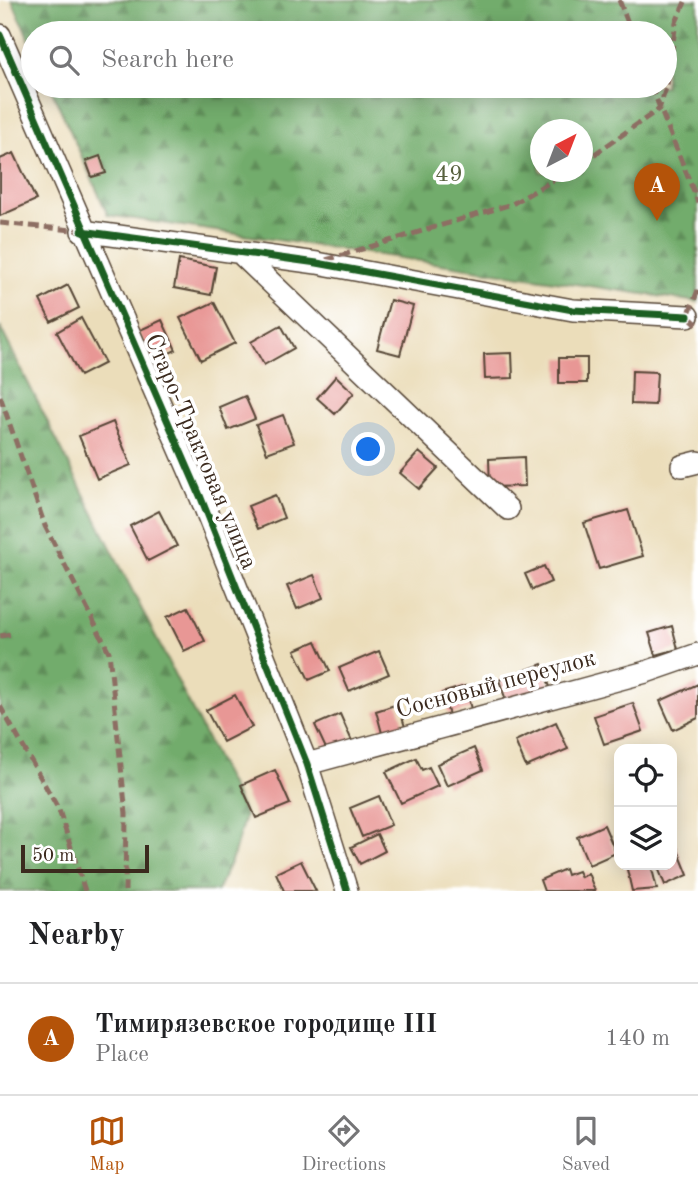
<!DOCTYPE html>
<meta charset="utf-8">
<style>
body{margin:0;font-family:"Old Standard TT",serif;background:#f6f6f6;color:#202124}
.controls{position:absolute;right:21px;bottom:21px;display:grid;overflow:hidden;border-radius:14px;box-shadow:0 4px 18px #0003}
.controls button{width:63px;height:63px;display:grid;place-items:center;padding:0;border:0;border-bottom:2px solid #e0e0e0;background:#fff;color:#202124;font:35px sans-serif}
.compass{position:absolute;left:530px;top:119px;width:63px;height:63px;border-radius:50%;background:#fff;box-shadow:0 4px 18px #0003;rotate:42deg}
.scale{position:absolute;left:21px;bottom:18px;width:128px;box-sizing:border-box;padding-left:7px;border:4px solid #3b2a1e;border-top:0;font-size:19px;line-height:24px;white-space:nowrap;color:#3b2a1e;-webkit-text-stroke:5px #fff;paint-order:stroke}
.you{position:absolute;left:369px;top:450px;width:24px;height:24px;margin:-18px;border:5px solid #fff;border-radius:50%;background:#1a73e8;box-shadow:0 0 0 10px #1a73e833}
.badge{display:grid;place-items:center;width:46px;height:46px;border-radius:50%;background:#b45309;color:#fff;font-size:23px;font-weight:700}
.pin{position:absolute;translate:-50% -58px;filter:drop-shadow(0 2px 4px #0008)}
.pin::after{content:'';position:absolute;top:37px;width:24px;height:21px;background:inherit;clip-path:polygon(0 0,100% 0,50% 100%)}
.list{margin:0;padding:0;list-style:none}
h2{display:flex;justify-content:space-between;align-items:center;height:91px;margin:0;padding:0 28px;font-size:30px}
h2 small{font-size:23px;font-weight:400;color:#757577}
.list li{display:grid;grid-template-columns:46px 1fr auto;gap:21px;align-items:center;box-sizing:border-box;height:112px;padding:0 28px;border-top:2px solid #e0e0e0}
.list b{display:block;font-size:26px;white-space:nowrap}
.list p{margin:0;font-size:23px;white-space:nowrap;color:#757577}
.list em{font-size:23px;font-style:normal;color:#757577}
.icon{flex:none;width:38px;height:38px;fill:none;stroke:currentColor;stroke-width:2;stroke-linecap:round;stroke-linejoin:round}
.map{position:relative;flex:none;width:698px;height:891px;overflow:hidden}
.search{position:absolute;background:#fff;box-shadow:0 4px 18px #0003;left:21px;right:21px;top:21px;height:77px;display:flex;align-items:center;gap:18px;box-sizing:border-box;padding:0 24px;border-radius:38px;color:#757577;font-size:26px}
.sheet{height:203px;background:#fff}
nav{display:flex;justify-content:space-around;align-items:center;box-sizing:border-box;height:98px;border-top:2px solid #e0e0e0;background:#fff;font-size:19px;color:#757577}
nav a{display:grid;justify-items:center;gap:4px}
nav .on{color:#b45309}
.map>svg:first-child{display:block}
.forest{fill:url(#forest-firs);stroke:#566b45;stroke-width:2;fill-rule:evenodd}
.building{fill:#e89795}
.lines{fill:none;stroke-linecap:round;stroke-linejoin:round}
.minor-casing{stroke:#554535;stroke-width:24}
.minor{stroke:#fff;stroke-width:21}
.quiet{stroke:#8d6e63;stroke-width:5;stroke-dasharray:10 5;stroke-linecap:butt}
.cycleway-casing{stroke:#fff;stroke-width:11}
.cycleway{stroke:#1b5e20;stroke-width:7}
.labels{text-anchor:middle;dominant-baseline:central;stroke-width:7;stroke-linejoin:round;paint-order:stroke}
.park-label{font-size:24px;fill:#58613f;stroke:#fff}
.street-label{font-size:24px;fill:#3b2a1e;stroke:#fff}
</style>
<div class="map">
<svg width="698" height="891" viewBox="0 0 698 891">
<defs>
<pattern id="forest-firs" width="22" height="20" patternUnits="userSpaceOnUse" patternTransform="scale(1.75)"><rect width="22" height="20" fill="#72ac6c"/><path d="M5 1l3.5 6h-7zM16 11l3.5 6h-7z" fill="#5f8c58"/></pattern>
</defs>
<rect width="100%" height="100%" fill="#fff"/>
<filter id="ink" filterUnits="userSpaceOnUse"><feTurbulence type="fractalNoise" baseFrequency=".0143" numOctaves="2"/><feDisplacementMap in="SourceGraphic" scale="14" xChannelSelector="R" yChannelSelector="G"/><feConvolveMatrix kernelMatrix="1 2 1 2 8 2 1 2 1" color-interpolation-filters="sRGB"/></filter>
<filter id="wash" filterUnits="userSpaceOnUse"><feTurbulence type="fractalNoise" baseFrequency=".00686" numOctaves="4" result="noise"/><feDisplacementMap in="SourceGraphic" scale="28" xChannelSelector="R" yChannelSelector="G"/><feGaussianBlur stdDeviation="1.57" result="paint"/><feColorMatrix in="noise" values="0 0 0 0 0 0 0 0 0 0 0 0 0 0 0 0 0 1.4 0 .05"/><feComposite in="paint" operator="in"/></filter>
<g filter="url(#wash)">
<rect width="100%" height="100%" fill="#ebddba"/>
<path class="forest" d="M12,0h686v302l-590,-87 -58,-129h615v-53h-632v15zM540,130h42v42h-42z
M0,327l245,488 -11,39 -17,37h-217z"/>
<g id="blocks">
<path class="building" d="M14,153l22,47 -36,16v-57z
M100,156l6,17 -14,4 -6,-16z
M179,260l37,7 -5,28 -37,-7z
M68,285l11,23 -28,14 -11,-22z
M390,300l23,6 -13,49 -23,-6z
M214,302l21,41 -34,17 -21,-42z
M81,318l24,45 -25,13 -23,-44z
M162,320l14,30 -24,11 -14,-30z
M281,325l13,23 -30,17 -13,-23z
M512,353l1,25 -28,1 -1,-25z
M559,358h28v25h-28z
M632,371l25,1 -2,33 -24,-1z
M336,376l18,17 -19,21 -18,-16z
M245,396l10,23 -27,11 -9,-23z
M283,415l11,28 -27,10 -11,-28z
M113,422l18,43 -34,14 -18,-43z
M419,452l19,16 -19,21 -19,-16z
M524,457l1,29 -35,1 -1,-28z
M275,495l9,23 -26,11 -10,-23z
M628,510l15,46 -44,13 -15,-46z
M159,511l18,35 -29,15 -18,-35z
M544,566l7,16 -19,8 -7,-16z
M314,575l9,23 -26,11 -10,-23z
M188,607l17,34 -21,10 -17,-34z
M672,626l6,23 -22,6 -7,-22z
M316,641l14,30 -21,9 -14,-30z
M379,651l10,23 -40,17 -10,-23z
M542,664l9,26 -43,16 -9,-26z
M698,684v34l-25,12 -13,-29z
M465,686l6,23 -22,6 -7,-22z
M235,695l17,32 -29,15 -17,-32z
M633,703l10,28 -39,13 -10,-28z
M398,704l7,23 -23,6 -6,-22z
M340,714l12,27 -24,12 -13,-28z
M556,722l12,27 -42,18 -11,-26z
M474,748l9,22 -36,16 -10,-22z
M416,758l6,12 7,-3 9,19 -37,17 -15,-31z
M275,770l15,34 -34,14 -15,-33z
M379,796l12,29 -29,12 -12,-29z
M604,825l12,28 -27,12 -12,-28z
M377,834l8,17 -25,13 -9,-17z
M675,843l13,32 -23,10 -8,-20h15v-20z
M301,861l15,30h-32l-8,-18z
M626,865h25l6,24 -25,2z
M565,869l2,6 11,-4 3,6 7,-4 7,18h-51l-4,-11z"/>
</g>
</g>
<g filter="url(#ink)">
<use href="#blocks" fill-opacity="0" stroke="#554535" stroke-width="2"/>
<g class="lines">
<defs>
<path id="minor" d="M0,35l201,463 106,266 40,127
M82,231l235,32 256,47 115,6
M240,253l268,256
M682,466l16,-4
M307,764l339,-92 52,-18"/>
</defs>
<use href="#minor" class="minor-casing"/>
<use href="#minor" class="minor"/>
<path class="quiet" d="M619,0l13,33
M651,86l47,116
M582,163l77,-54 8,-24 9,-63 10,-22
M0,223l82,8
M326,260l186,-56 55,-32
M698,290l-10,26 10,9
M0,396l45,130 64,126 17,162 -1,77
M0,636l11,-2
M0,706l59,104 26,81"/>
<defs>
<path id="cycleway" d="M0,35l201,463 106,266 40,127
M82,231l235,32 256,47 115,6"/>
</defs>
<use href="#cycleway" class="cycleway-casing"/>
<use href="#cycleway" class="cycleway"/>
</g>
</g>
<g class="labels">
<g class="park-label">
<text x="449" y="175">49</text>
</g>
<g class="street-label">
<text transform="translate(200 452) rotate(67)">Старо-Трактовая улица</text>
<text transform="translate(496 685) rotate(-15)">Сосновый переулок</text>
</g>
</g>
</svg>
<div class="controls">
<button><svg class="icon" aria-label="locate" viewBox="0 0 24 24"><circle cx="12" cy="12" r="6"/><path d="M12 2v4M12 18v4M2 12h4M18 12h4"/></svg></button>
<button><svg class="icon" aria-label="layers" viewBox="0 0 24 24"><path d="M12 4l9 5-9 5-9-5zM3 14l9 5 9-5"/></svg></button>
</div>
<svg class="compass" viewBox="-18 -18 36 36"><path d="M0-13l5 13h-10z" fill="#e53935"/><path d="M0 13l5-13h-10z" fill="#757577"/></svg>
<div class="scale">50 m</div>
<div class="you"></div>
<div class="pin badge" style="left:657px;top:221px">A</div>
<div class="search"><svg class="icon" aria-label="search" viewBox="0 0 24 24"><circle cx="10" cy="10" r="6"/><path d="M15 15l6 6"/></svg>Search here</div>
</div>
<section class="sheet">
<h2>Nearby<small></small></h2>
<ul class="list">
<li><span class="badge">A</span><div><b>Тимирязевское городище III</b><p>Place</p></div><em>140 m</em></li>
</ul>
</section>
<nav>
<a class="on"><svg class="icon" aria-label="map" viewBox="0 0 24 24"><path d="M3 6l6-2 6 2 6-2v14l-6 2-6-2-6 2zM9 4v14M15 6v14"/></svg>Map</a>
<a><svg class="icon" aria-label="directions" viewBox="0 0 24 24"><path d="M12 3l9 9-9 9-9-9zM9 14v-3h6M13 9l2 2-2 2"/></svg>Directions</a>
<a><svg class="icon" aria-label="saved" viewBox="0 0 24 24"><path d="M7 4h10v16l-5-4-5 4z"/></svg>Saved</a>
</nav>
